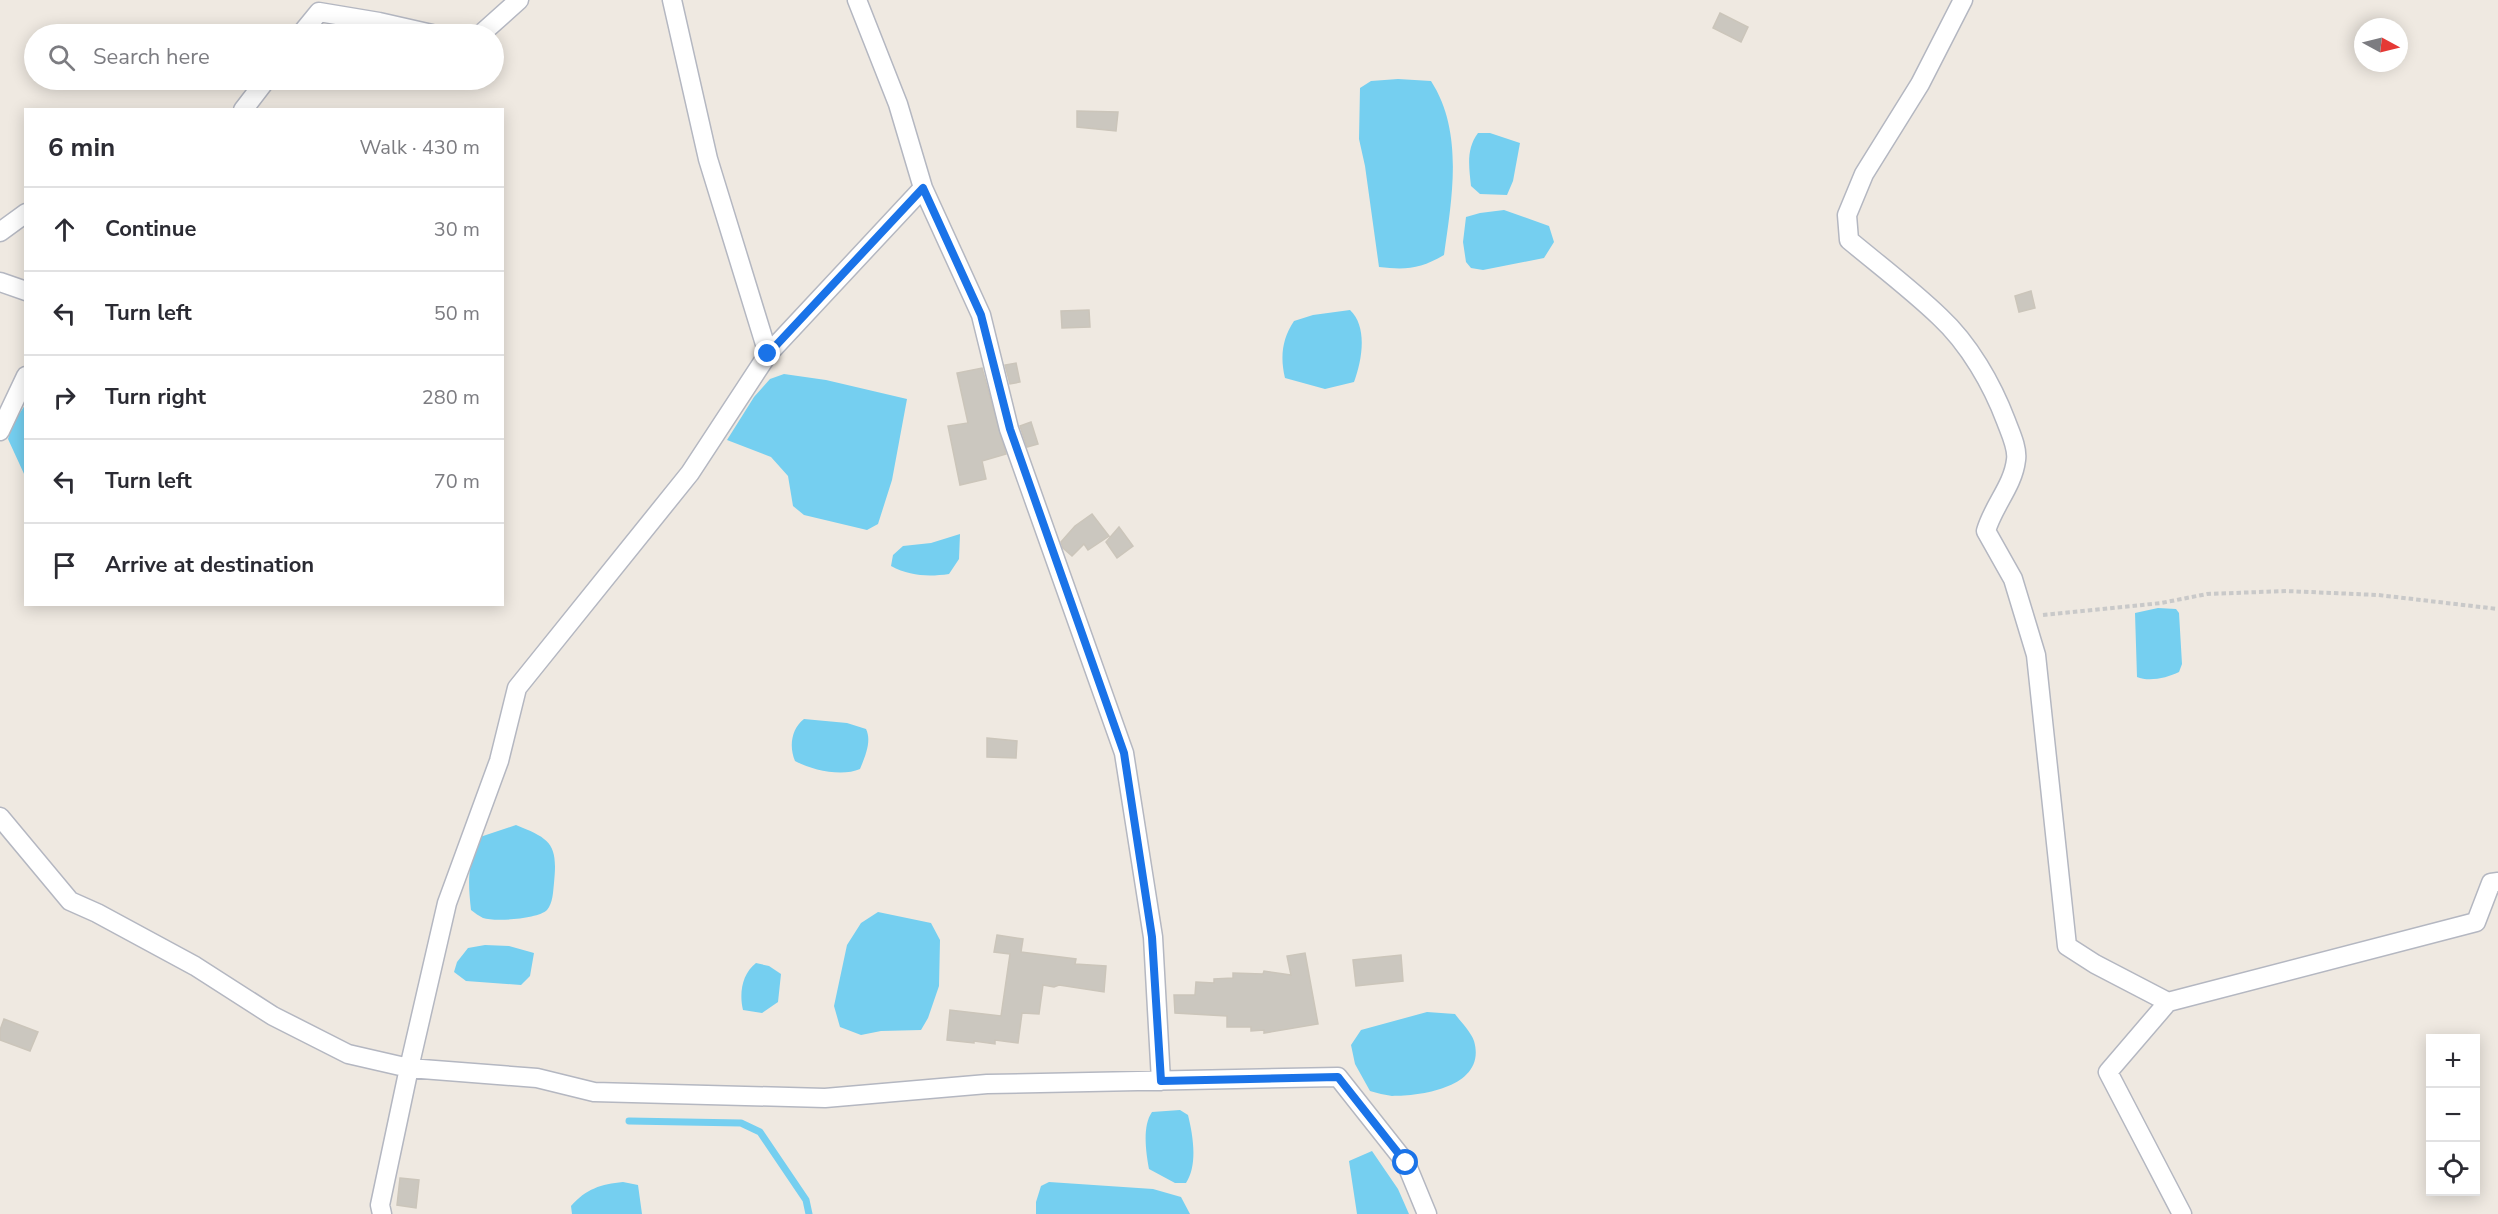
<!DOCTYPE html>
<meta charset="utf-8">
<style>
body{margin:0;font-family:"Nunito Sans",sans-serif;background:#f7f7f7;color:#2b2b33}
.controls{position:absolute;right:18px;bottom:18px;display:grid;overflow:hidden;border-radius:0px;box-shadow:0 3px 15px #0003}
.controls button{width:54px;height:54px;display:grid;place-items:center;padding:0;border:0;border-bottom:2px solid #e1e1e2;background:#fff;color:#2b2b33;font:30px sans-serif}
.compass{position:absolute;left:2354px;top:18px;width:54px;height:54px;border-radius:50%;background:#fff;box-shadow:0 3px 15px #0003;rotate:97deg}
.stop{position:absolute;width:18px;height:18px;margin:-14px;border:4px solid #1a73e8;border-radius:50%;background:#fff}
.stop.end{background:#1a73e8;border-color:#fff;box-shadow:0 2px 6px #0008}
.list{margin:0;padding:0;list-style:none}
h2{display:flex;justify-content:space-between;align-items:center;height:78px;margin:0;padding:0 24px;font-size:26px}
h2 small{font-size:20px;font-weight:400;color:#7c7c81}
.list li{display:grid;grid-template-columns:39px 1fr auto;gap:18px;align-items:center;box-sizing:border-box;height:84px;padding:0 24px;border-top:2px solid #e1e1e2}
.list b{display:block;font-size:22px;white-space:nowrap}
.list em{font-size:20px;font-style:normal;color:#7c7c81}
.icon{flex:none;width:33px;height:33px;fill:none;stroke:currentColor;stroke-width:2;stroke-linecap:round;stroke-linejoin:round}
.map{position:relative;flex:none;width:2498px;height:1214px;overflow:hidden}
.search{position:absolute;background:#fff;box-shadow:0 3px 15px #0003;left:24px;top:24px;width:480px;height:66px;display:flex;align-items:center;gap:15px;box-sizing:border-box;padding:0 21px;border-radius:33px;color:#7c7c81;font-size:22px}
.panel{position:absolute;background:#fff;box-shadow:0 3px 15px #0003;left:24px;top:108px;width:480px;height:498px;border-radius:0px}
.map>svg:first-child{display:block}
.water{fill:#75cff0}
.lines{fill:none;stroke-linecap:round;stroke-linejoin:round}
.stream{stroke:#75cff0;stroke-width:7}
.building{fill:#cbc7bf;stroke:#cbc5ba;stroke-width:1.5}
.street-casing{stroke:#b4b7c1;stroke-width:21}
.path{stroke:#c9c9c9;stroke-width:4;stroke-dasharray:4.5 3;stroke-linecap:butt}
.street{stroke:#fff;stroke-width:18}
.route{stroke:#1a73e8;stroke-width:8}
</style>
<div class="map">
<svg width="2498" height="1214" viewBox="0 0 2498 1214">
<rect width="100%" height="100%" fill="#efe9e1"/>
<path class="water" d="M1398,79l33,2c33,51 21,117 13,174 -24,14 -38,15 -65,12l-14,-101 -6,-27 1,-51 11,-7z
M1478,133h12l30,10 -7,38 -6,14 -27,-1 -9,-8c-2,-19 -5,-37 7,-53z
M1504,210l45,16 5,16 -10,16 -61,12 -12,-2 -5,-6 -3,-20 3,-25 14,-4z
M1350,310c18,17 12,50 4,72l-29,7 -40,-11c-5,-21 -3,-39 9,-57l19,-6z
M784,374l42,6 81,19 -15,81 -14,44 -11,6 -63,-15 -11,-9 -5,-30 -17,-19 -44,-17 27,-43 16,-18z
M25,405v71l-17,-37 4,-14z
M960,534l-1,25 -10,15c-21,3 -39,2 -58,-8l2,-11 10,-9 28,-3z
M2158,608l18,1 3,4 3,51 -3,8c-12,6 -30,10 -42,5l-2,-64z
M804,719l43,4 19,6c6,12 -1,28 -6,40 -18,8 -49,1 -65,-8 -6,-14 -4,-32 9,-42z
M516,825c35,14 42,19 38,58 -1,9 -1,20 -7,27 -9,9 -52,12 -64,8 -4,-2 -8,-5 -12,-8 -3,-28 -4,-46 9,-73z
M878,912l53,11 9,17 -1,46 -11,32 -7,12 -40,1 -20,4 -21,-8 -6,-21 13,-61 14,-22z
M485,945l24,1 25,7 -4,23 -9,9 -55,-4 -12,-9 3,-10 11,-14z
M756,963l13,3 12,8 -3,28 -16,11 -19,-3c-4,-17 -1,-36 13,-47z
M1427,1012l28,2c6,8 16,18 19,27 13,45 -49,55 -82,55 -7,-1 -15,-3 -22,-5l-15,-27 -4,-19 10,-15z
M1180,1110l8,5c5,20 10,50 -2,68h-11l-26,-14c-3,-16 -7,-43 3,-57z
M1372,1151l26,38 11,25h-52l-8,-53z
M623,1182l15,3 4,29h-70l-1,-8c15,-17 30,-22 52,-24z
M1049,1182l104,7 28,8 9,17h-154v-12l5,-16z"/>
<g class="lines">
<path class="stream" d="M629,1121l112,2 19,9 46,68 3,14"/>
</g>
<path class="building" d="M1720,13l28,14 -7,15 -28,-14z
M1077,111l41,1 -2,19 -39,-4z
M2031,291l4,17 -16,4 -4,-16z
M1089,310l1,17 -28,1 -1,-17z
M1016,363l4,19 -10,2 -5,-19z
M982,368l24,86 -24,7 4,18 -26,6 -12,-59 20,-3 -11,-50z
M1031,422l7,22 -11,3 -7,-21z
M1092,514l17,22 -21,14 -4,-6 -12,12 -9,-8 -2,-6 14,-16z
M1119,527l14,19 -16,12 -11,-16z
M987,738l30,3 -1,17 -29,-1z
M997,935l26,4 -2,13 55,7 -1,5 31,2 -2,26 -45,-7 -5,2 -11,-2 -4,29 -17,-1 -4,30 -23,-3v4l-21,-3v2l-27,-3 3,-30 51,6 9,-62 -16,-2z
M1305,953l13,71 -54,9v-3l-13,1v-4h-24v-11l-52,-3 -1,-18h21l1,-13 18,1v-4l19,-1v-5l30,1 1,-3 27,4 -4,-19z
M1401,955l2,26 -47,5 -3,-26z
M4,1019l34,13 -8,19 -30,-11v-10z
M400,1178l19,2 -3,28 -19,-3z"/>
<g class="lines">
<defs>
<path id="street" d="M672,0l36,159 60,195 -78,119 -173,215 -18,73 -52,142 -38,165 128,10 57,14 231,6 162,-14 351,-7 68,86 21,51
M1963,0l-43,84 -56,90 -17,41 2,25c30,25 63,50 91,77 29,27 52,67 66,104 4,11 12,27 10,39 -3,26 -23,46 -30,71l27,48 23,76 31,291 28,18 73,38
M301,34l18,-22 60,10 53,12
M481,34l38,-34
M243,110l23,-30
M923,188l58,127 28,114 115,324 29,184 8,144
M0,232l26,-19
M0,282l26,9
M768,354l155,-166 -25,-84 -41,-104
M0,431l26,-55
M0,817l70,84 27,12 98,53 78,50 75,38 61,14 -29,137 2,9
M2182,1214l-74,-142 60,-70 308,-80 15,-39 7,-1"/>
</defs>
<use href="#street" class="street-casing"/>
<path class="path" d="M2043,615l118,-12 46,-9 79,-3 92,4 120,14"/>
<use href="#street" class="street"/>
</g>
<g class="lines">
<path class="route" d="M768,354l155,-166 58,127 29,114 114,324 28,184 9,144 177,-4 68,86"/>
</g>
</svg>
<div class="controls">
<button>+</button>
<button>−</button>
<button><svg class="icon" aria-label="locate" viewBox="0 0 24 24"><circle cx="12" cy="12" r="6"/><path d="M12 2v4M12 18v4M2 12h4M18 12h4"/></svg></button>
</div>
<svg class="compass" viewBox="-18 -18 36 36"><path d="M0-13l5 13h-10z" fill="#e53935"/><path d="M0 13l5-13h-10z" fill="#7c7c81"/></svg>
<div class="stop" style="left:1406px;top:1163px"></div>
<div class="stop end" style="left:768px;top:354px"></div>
<div class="search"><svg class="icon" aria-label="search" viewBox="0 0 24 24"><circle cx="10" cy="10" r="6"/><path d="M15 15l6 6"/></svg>Search here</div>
<section class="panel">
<h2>6 min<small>Walk · 430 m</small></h2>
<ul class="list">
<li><svg class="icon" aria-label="ahead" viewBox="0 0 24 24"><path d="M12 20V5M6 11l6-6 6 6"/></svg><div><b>Continue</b></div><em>30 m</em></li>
<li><svg class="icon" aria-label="left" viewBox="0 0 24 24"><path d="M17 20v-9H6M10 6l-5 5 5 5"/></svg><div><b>Turn left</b></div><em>50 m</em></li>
<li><svg class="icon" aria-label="right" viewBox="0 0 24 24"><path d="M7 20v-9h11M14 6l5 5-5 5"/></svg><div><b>Turn right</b></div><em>280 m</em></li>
<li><svg class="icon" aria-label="left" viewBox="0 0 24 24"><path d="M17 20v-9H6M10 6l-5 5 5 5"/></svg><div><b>Turn left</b></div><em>70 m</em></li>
<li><svg class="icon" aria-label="arrive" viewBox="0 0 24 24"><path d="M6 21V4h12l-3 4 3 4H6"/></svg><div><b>Arrive at destination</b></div></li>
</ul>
</section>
</div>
